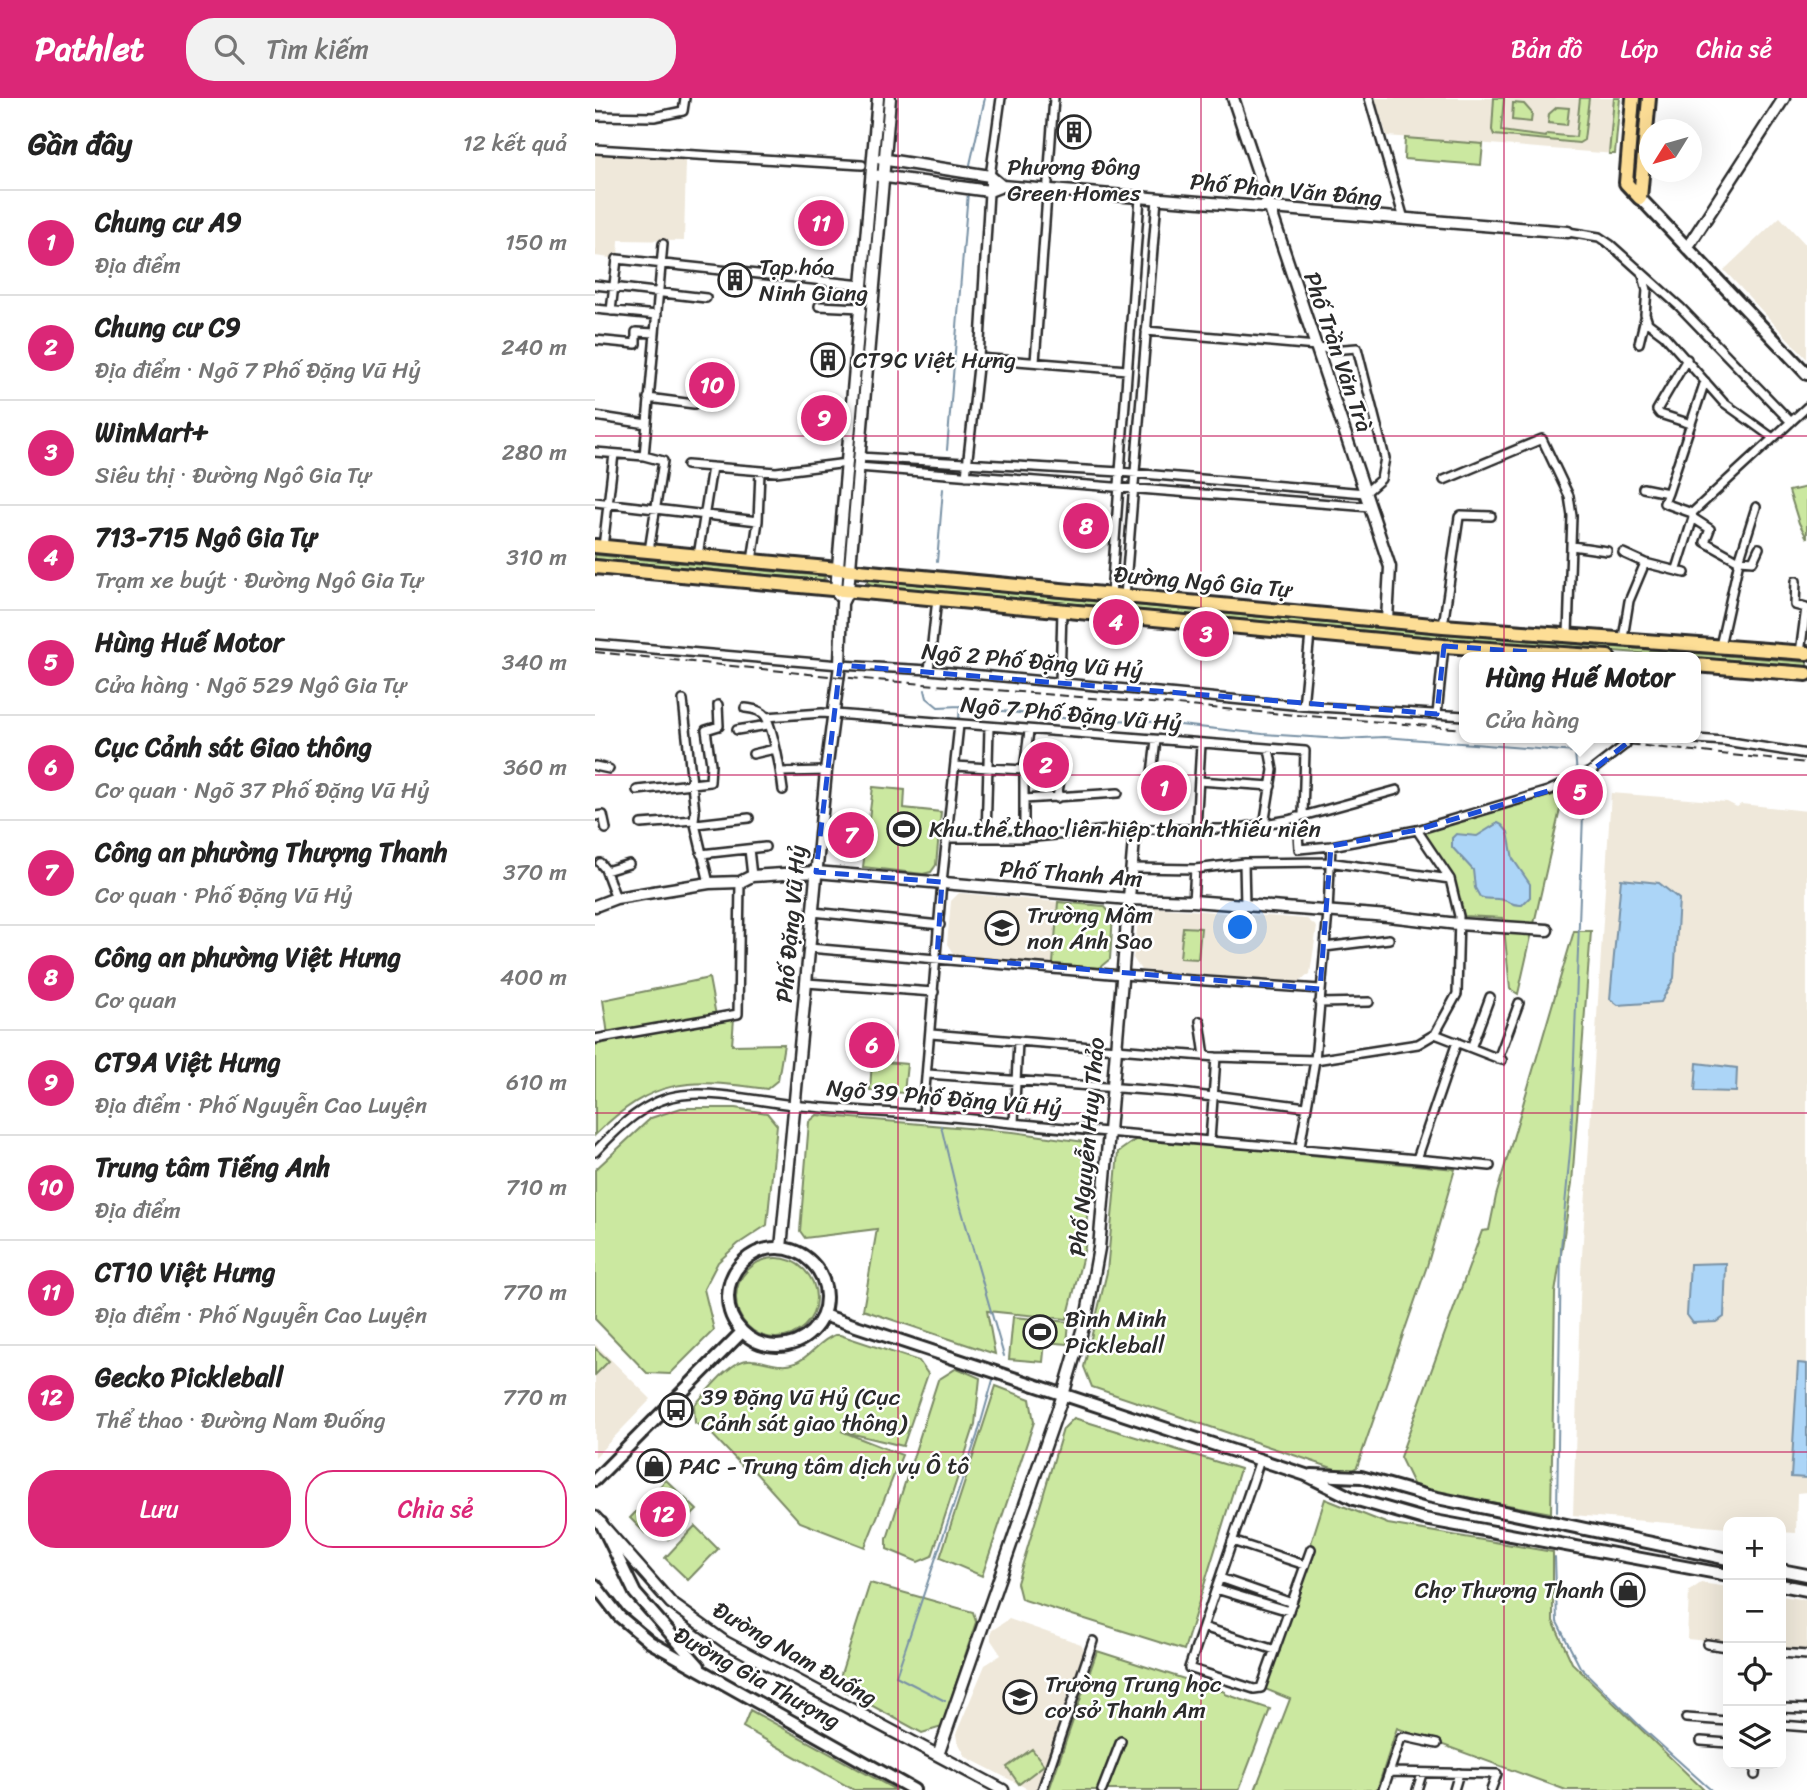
<!DOCTYPE html>
<html lang="vi">
<meta charset="utf-8">
<style>
body{margin:0;font-family:Sriracha,sans-serif;background:#f2f2f2;color:#222}
.controls{position:absolute;right:21px;bottom:21px;display:grid;overflow:hidden;border-radius:14px;box-shadow:0 7px 28px #0002}
.controls button{width:63px;height:63px;display:grid;place-items:center;padding:0;border:0;border-bottom:2px solid #e0e0e0;background:#fff;color:#222;font:35px sans-serif}
.compass{position:absolute;left:1044px;top:21px;width:63px;height:63px;border-radius:50%;background:#fff;box-shadow:0 7px 28px #0002;rotate:233deg}
.you{position:absolute;left:646px;top:830px;width:24px;height:24px;margin:-18px;border:5px solid #fff;border-radius:50%;background:#1a73e8;box-shadow:0 0 0 10px #1a73e833}
.badge{display:grid;place-items:center;width:46px;height:46px;border-radius:50%;background:#db2777;color:#fff;font-size:23px;font-weight:700}
.pin{position:absolute;translate:-50% -50%;border:4px solid #fff;box-shadow:0 2px 7px #0006}
.popup{position:absolute;left:864px;top:554px;width:242px;height:91px;box-sizing:border-box;display:grid;place-content:center;border-radius:14px;background:#fff;filter:drop-shadow(0 2px 5px #0005);font-size:23px;white-space:nowrap;color:#767676}
.popup b{font-size:26px;color:#222}
.popup::after{content:'';position:absolute;left:50%;top:100%;margin-left:-14px;border:14px solid transparent;border-top-color:#fff}
.list{margin:0;padding:0;list-style:none}
h2{display:flex;justify-content:space-between;align-items:center;height:91px;margin:0;padding:0 28px;font-size:30px}
h2 small{font-size:23px;font-weight:400;color:#767676}
.list li{display:grid;grid-template-columns:46px 1fr auto;gap:21px;align-items:center;box-sizing:border-box;height:105px;padding:0 28px;border-top:2px solid #e0e0e0}
.list b{display:block;font-size:26px;white-space:nowrap}
.list p{margin:0;font-size:23px;white-space:nowrap;color:#767676}
.list em{font-size:23px;font-style:normal;color:#767676}
.actions{display:flex;gap:14px;padding:21px 28px}
.actions a{flex:1;padding:16px 0;border:2px solid #db2777;border-radius:28px;text-align:center;font-size:24px;color:#db2777}
.actions .main{background:#db2777;color:#fff}
.icon{flex:none;width:38px;height:38px;fill:none;stroke:currentColor;stroke-width:2;stroke-linecap:round;stroke-linejoin:round}
.map{position:relative;flex:none;width:1212px;height:1692px;overflow:hidden}
header{display:flex;align-items:center;gap:42px;box-sizing:border-box;height:98px;padding:0 35px;background:#db2777;color:#fff}
header strong{font-size:33px}
nav{display:flex;gap:38px;margin-inline-start:auto;font-size:24px}
.search{width:490px;height:63px;background:#f2f2f2;display:flex;align-items:center;gap:18px;box-sizing:border-box;padding:0 24px;border-radius:28px;color:#767676;font-size:26px}
main{display:flex}
aside{flex:1;background:#fff}
.map>svg:first-child{display:block}
.built{fill:#efe8da}
.green{fill:#cbe8a0;stroke:#7b8a66;stroke-width:2}
.water{fill:#acd5f7;stroke:#7891a5;stroke-width:2}
.lines{fill:none;stroke-linecap:round;stroke-linejoin:round}
.stream{stroke:#7891a5;stroke-width:2}
.minor-casing{stroke:#2b2b2b;stroke-width:12}
.tertiary-casing{stroke:#2b2b2b;stroke-width:15}
.secondary-casing{stroke:#2b2b2b;stroke-width:16}
.primary-casing{stroke:#2b2b2b;stroke-width:18}
.minor{stroke:#fff;stroke-width:7}
.tertiary{stroke:#fff;stroke-width:10}
.secondary{stroke:#fff;stroke-width:10}
.primary{stroke:#fdde96;stroke-width:12}
.rail{stroke:#2b2b2b;stroke-width:2;stroke-dasharray:10 5;stroke-linecap:butt}
.marked{fill:none;stroke:#1d4ed8;stroke-width:5;stroke-dasharray:14 9;stroke-linejoin:round}
.grid{fill:none;stroke:#c2185b;stroke-width:2;stroke-opacity:0.55}
.labels{text-anchor:middle;dominant-baseline:central;stroke-width:5;stroke-linejoin:round;paint-order:stroke}
.poi-label{font-size:23px;fill:#2b2b2b;stroke:#fff;text-anchor:start}
.street-label{font-size:23px;fill:#2b2b2b;stroke:#fff}
</style>
<header>
<strong>Pathlet</strong>
<div class="search"><svg class="icon" aria-label="search" viewBox="0 0 24 24"><circle cx="10" cy="10" r="6"/><path d="M15 15l6 6"/></svg>Tìm kiếm</div>
<nav><a>Bản đồ</a><a>Lớp</a><a>Chia sẻ</a></nav>
</header>
<main>
<aside>
<h2>Gần đây<small>12 kết quả</small></h2>
<ul class="list">
<li><span class="badge">1</span><div><b>Chung cư A9</b><p>Địa điểm</p></div><em>150 m</em></li>
<li><span class="badge">2</span><div><b>Chung cư C9</b><p>Địa điểm · Ngõ 7 Phố Đặng Vũ Hỷ</p></div><em>240 m</em></li>
<li><span class="badge">3</span><div><b>WinMart+</b><p>Siêu thị · Đường Ngô Gia Tự</p></div><em>280 m</em></li>
<li><span class="badge">4</span><div><b>713-715 Ngô Gia Tự</b><p>Trạm xe buýt · Đường Ngô Gia Tự</p></div><em>310 m</em></li>
<li><span class="badge">5</span><div><b>Hùng Huế Motor</b><p>Cửa hàng · Ngõ 529 Ngô Gia Tự</p></div><em>340 m</em></li>
<li><span class="badge">6</span><div><b>Cục Cảnh sát Giao thông</b><p>Cơ quan · Ngõ 37 Phố Đặng Vũ Hỷ</p></div><em>360 m</em></li>
<li><span class="badge">7</span><div><b>Công an phường Thượng Thanh</b><p>Cơ quan · Phố Đặng Vũ Hỷ</p></div><em>370 m</em></li>
<li><span class="badge">8</span><div><b>Công an phường Việt Hưng</b><p>Cơ quan</p></div><em>400 m</em></li>
<li><span class="badge">9</span><div><b>CT9A Việt Hưng</b><p>Địa điểm · Phố Nguyễn Cao Luyện</p></div><em>610 m</em></li>
<li><span class="badge">10</span><div><b>Trung tâm Tiếng Anh</b><p>Địa điểm</p></div><em>710 m</em></li>
<li><span class="badge">11</span><div><b>CT10 Việt Hưng</b><p>Địa điểm · Phố Nguyễn Cao Luyện</p></div><em>770 m</em></li>
<li><span class="badge">12</span><div><b>Gecko Pickleball</b><p>Thể thao · Đường Nam Đuống</p></div><em>770 m</em></li>
</ul>
<div class="actions"><a class="main">Lưu</a><a>Chia sẻ</a></div>
</aside>
<div class="map">
<svg width="1212" height="1692" viewBox="0 0 1212 1692">
<rect width="100%" height="100%" fill="#fff"/>
<filter id="ink" filterUnits="userSpaceOnUse"><feTurbulence type="fractalNoise" baseFrequency=".0143" numOctaves="2"/><feDisplacementMap in="SourceGraphic" scale="14" xChannelSelector="R" yChannelSelector="G"/><feConvolveMatrix kernelMatrix="1 2 1 2 8 2 1 2 1" color-interpolation-filters="sRGB"/></filter>
<g filter="url(#ink)">
<path class="built" d="M780,0h245l-5,56 -228,-18z
M0,56l91,6 -2,81 -65,-1 -1,19 -23,-3z
M1185,119l27,29v113l-83,-89z
M1016,695l116,9 10,5 4,-3 66,7v681l-10,1 -1,40 -15,-1v-10h-53v6l-155,-13 8,-243z
M364,795l99,9 -5,62 -99,-9 -7,-11 4,-43z
M556,809l156,12 10,8 -7,47 -12,8 -157,-12 -8,-12 5,-35z
M0,1246l56,55 -56,58z
M1106,1485l27,4v56l-41,-4 2,-48z
M1186,1498l26,4v51l-26,-2z
M414,1521l72,25 3,5 -45,139 -4,2h-5l-64,-33 -9,-17 -1,-6 29,-69 16,-10 -10,-15v-9z"/>
<path class="green" d="M899,0h10l-3,33 45,6 1,-3 29,3 4,-39h9l-5,42 -5,3 -85,-8 -2,-5z
M1019,0h6l-5,56h-6z
M918,5l11,1 8,9 -1,9 -19,-2z
M962,9l12,1 -2,17 -19,-2 1,-9z
M810,40l78,6 -2,21 -77,-6z
M1212,389v51l-8,-15 -10,-32z
M0,457l228,21 2,2 -3,2 -227,-21z
M275,482l573,54 364,28v4l-364,-28 -572,-53 -4,-3z
M278,689l32,3 -1,18 37,4 -5,53 -5,7 -8,2 -60,-7z
M969,694l-46,202 -8,-5 -7,-71 -39,-2 -12,-42 -30,-42z
M463,804l46,4 9,10 -3,43 -11,9 -46,-4z
M588,829l18,1 -3,31 -18,-1z
M979,833h17l-19,252 -17,110 -4,220 -136,-25 -15,-31 82,-226 7,-1 7,-34z
M114,880l8,43 17,-3 -2,27 52,-1 -6,36 -11,9c-77,-11 -114,-12 -172,46v-90l14,-3 -6,-42z
M277,963l35,3 -3,29 -34,-3z
M86,1010h54l32,5 10,12 -10,100 -29,19 -20,18 -14,27 10,41 -44,44 -23,-1 -52,-54v-149l56,-52z
M222,1017l196,17 79,11 -7,104 -18,72 -80,-8 8,43 -132,-44 14,-81 -72,9 -5,-7 9,-109z
M543,1040l317,31 -28,97 -70,201 -10,6 -255,-86 -8,-20 23,-95 11,-120z
M141 1200a40 40 0 1 1 80 0a40 40 0 1 1-80 0Z
M418,1219l56,5 -2,22 -22,-2 -2,20 -34,-3z
M240,1237h5l79,26 9,13 -25,72 -62,-15 61,24 -37,92 -65,-25 -46,-51h-7l-38,-40 -14,-8 -1,-17c13,-14 38,-49 58,-46 15,1 29,9 43,3 16,-6 24,-23 40,-28z
M0,1250l14,13 -14,14z
M362,1270l23,10 -5,46 -43,132 -14,6 -31,-13v-10l51,-159z
M401,1288l34,13 4,23 -52,154 -42,-18z
M479,1320l166,51 -56,181 -163,-51 -4,-16 46,-154z
M71,1382l31,30 -29,29 -15,-14 -8,8 -15,-15z
M730,1401l63,25 165,28v69l19,42 132,127h-138l-169,-62 -20,62h-122l35,-91 -25,-10z
M100,1428l23,23 -30,31 -23,-22z
M275,1485l103,29 3,10 -34,105 -20,6 -77,-42 -5,-14z
M502,1553l128,41v2l45,15 -31,81h-190z
M155,1612l146,80h-42l-111,-63z
M437,1651l12,16 -25,19 -12,-17z"/>
<path class="water" d="M903,725l4,2 6,7 5,27 17,25v13l-8,8c-11,1 -15,-6 -24,-6 -7,-1 -11,1 -18,-2l-5,-9 -2,-18 -21,-23v-9l4,-4 21,2z
M1026,781l38,4 20,16 -5,79 -13,24 -43,3 -8,-6z
M1102,965l40,5 -1,24 -41,-1z
M1131,1165l-2,54 -7,5 -24,1 -6,-8 3,-51z
M1203,1265l9,1v114l-16,-1z"/>
<g class="lines">
<path class="stream" d="M374,71l16,-71
M352,352l21,-258
M342,464l6,-73
M330,592l2,8 11,9 22,-1 111,13 72,2 120,13 79,5 42,-2 191,15 2,23
M364,620l1,-12
M346,1028l18,75 45,155
M962,1414l4,-264 10,-107 13,-354
M960,1459l2,65 23,45 61,60 70,63
M350,1603l-49,-25 81,-240 16,-56"/>
<defs>
<path id="minor" d="M774,0l35,121
M0,18l59,1 29,-6 2,-13
M0,51l267,16
M973,134l31,5 12,8 69,62 111,115
M1048,178l4,14 -2,24 3,9 16,12 59,67 50,36
M0,187l111,13
M224,208l42,2
M0,211l62,6
M16,213l6,-52 245,26
M0,242l41,4v-12l19,1
M1044,245l6,-25
M384,260l148,12
M1092,261l-30,51 3,4 31,10
M440,264l19,-264
M53,300l46,6
M0,318l52,8
M0,354l49,4 19,5 -14,90
M49,358l19,-212
M264,359l261,15 245,21 16,-14 4,-21 -28,-110 -26,2 -15,-4 -170,-15
M92,367l89,7 71,-9
M263,369l512,40
M371,378l13,-118 11,-182 11,-78
M849,382l98,-41 27,57 3,20 -4,118
M1048,390l25,5 -4,10 28,10
M1073,395l37,-112
M0,404l163,19
M1097,415l1,5 17,11 -5,13 34,19 -19,85
M1097,415l115,-106
M977,448l35,5
M8,449l11,-93
M1028,455l22,10 40,10
M103,458l14,-89
M1145,462l13,1 6,-13
M157,463l6,-40 2,-49
M1144,463l17,-54
M1082,471l16,-51
M1201,483l-1,24 11,3 -6,45
M516,497l29,-397
M530,498l32,-397
M848,528l16,-109 2,-2 30,1
M1028,540l6,-37 16,-38
M0,546l245,21 89,5 374,36 162,10
M334,572l8,-71
M465,584l2,-72
M88,602l12,112 -1,8 15,63
M708,608l7,-72
M150,610c8,1 17,2 21,9 8,15 15,56 17,73
M842,616l7,-68
M171,619l56,-4 483,38 -2,64
M142,632l31,-5
M1086,640l44,3 82,13
M158,656l22,-5
M0,668l14,3
M360,668l69,4
M186,674l45,-1
M604,683l72,5
M42,692l73,-8 1,-18 -5,-34 13,-4 -1,-21
M462,700l5,-30
M554,700l7,-58
M429,701l94,-6
M0,718l8,-1 3,14
M702,719l2,32 32,-3 86,-16 131,-39 42,-19 36,-28 2,-6
M46,726l53,-4
M101,726l53,-6
M666,726l4,-5 8,-49 -4,-21
M601,731l5,-85
M822,732l33,49 9,37 -2,78 -22,40
M352,740h77l97,-9h112l55,-9 109,-30
M391,740l3,-111
M429,740v-68l5,-39
M154,751l3,27
M106,756l64,-7
M5,765l5,6 11,29
M649,765l1,42
M536,770l64,1 49,-6 84,-1 122,17
M11,773l23,-7
M598,803l2,-32
M218,814l127,13
M730,849l64,-8
M214,850l313,27 198,14
M211,885l128,9
M724,905l50,-1
M605,923l5,35
M336,936l285,23 99,3 103,-16 17,-10
M840,936l67,26
M0,941l143,-25 2,-132
M876,950l19,-51
M903,961l21,-56
M333,976l245,18 40,5
M618,997l93,12
M328,1016l19,-232 17,-157
M419,1025l4,-81
M615,1042l6,-83
M705,1049l15,-87 13,-148 3,-66
M0,1054c24,-25 51,-53 87,-57 36,-4 75,6 111,10 63,7 127,8 190,15 169,18 338,29 507,46
M822,1061l40,-117
M665,1362l-71,208 65,21 7,-1 50,-139
M637,1443l73,24
M625,1480l72,25
M621,1491l73,22
M608,1529l72,23
M1112,1546l21,3
M1186,1555l26,2
M1186,1610l26,1
M1091,1620l42,3
M1186,1627l26,2
M1106,1643l27,2
M794,1674l108,2 -6,16
M1160,1677l1,-11
M447,1692l51,-149
M507,1692l19,-49
M788,1692l18,-52 4,-1 32,7
M822,1692l5,-16
M859,1692l5,-17"/>
<path id="tertiary" d="M638,0l157,469 -3,53
M286,61l109,17 12,10
M277,77l117,16 13,-5 566,46
M1092,150l97,-150
M244,498l-3,-6 42,-492
M0,808l21,-8 93,-15 31,-1 12,-6 64,-4 313,27 64,2 195,15 70,8 89,6
M186,1150l45,-477 14,-106 2,-62 6,-12 42,-493
M0,1419l76,86 54,39 278,148
M343,1657l125,-360 24,-81 12,-66 36,-420"/>
<path id="secondary" d="M1045,100l167,176
M133 1199a49 49 0 1 1 98 0a49 49 0 1 1-98 0Z
M228,1217l483,160 48,24 70,20 304,56
M717,1377l49,2 67,19 300,63
M0,1382l147,-148
M6,1425l34,70 64,73
M1186,1472l26,5
M0,1487l24,31 31,26 264,148
M1186,1487l26,5"/>
<path id="primary" d="M1038,0l-7,85 14,15
M1045,100l9,-100
M0,448l848,80 364,27
M0,469l849,79 164,11
M1100,567l112,9"/>
</defs>
<use href="#minor" class="minor-casing"/>
<use href="#tertiary" class="tertiary-casing"/>
<use href="#secondary" class="secondary-casing"/>
<use href="#primary" class="primary-casing"/>
<use href="#minor" class="minor"/>
<use href="#tertiary" class="tertiary"/>
<use href="#secondary" class="secondary"/>
<use href="#primary" class="primary"/>
<path class="rail" d="M0,554l244,25 626,52
M974,640l238,25"/>
</g>
</g>
<path class="marked" d="M849,548l86,6 102,78 -6,14 -36,28 -42,19 -131,39 -86,16 -11,143 -383,-32 5,-75 -126,-10 24,-207 597,49z"/>
<path class="grid" d="M303,0v1692M606,0v1692M909,0v1692M0,338h1212M0,677h1212M0,1015h1212M0,1354h1212"/>
<defs>
<symbol id="building-ring" viewBox="-11 -11 22 22"><circle r="9.5" fill="#fff" stroke="#2b2b2b" stroke-width="1.5"/><path d="M-4-6H4V6H1V3H-1V6H-4ZM-2.5-4.3h1.7v1.8h-1.7ZM.8-4.3h1.7v1.8H.8ZM-2.5-1h1.7V.8h-1.7ZM.8-1h1.7V.8H.8Z" fill="#2b2b2b"/></symbol>
<symbol id="stadium-ring" viewBox="-11 -11 22 22"><circle r="9.5" fill="#fff" stroke="#2b2b2b" stroke-width="1.5"/><path d="M0-5a6.5 5 0 1 0 0 10a6.5 5 0 1 0 0-10ZM-3.5-1.8h7v3.6h-7Z" fill="#2b2b2b"/></symbol>
<symbol id="school-ring" viewBox="-11 -11 22 22"><circle r="9.5" fill="#fff" stroke="#2b2b2b" stroke-width="1.5"/><path d="M0-5L7-2L0 1L-7-2ZM-4 1L0 2.5L4 1V4Q0 6-4 4Z" fill="#2b2b2b"/></symbol>
<symbol id="bus-ring" viewBox="-11 -11 22 22"><circle r="9.5" fill="#fff" stroke="#2b2b2b" stroke-width="1.5"/><path d="M-5-6H5V4H4V6H2V4H-2V6H-4V4H-5ZM-3.5-4V0h7V-4ZM-3.5 1.2v1.5H-2V1.2ZM2 1.2v1.5H3.5V1.2Z" fill="#2b2b2b"/></symbol>
<symbol id="shop-ring" viewBox="-11 -11 22 22"><circle r="9.5" fill="#fff" stroke="#2b2b2b" stroke-width="1.5"/><path d="M-5-2.5h2.3a2.7 3.5 0 0 1 5.4 0H5L5.5 6h-11ZM-1.5-2.5h3a1.5 2.3 0 0 0-3 0Z" fill="#2b2b2b"/></symbol>
</defs>
<g fill-rule="evenodd">
<use href="#building-ring" x="460" y="15" width="38" height="38"/>
<use href="#building-ring" x="121" y="163" width="38" height="38"/>
<use href="#building-ring" x="214" y="243" width="38" height="38"/>
<use href="#stadium-ring" x="290" y="712" width="38" height="38"/>
<use href="#school-ring" x="388" y="811" width="38" height="38"/>
<use href="#stadium-ring" x="426" y="1215" width="38" height="38"/>
<use href="#bus-ring" x="62" y="1293" width="38" height="38"/>
<use href="#shop-ring" x="40" y="1349" width="38" height="38"/>
<use href="#shop-ring" x="1014" y="1473" width="38" height="38"/>
<use href="#school-ring" x="406" y="1580" width="38" height="38"/>
</g>
<g class="labels">
<g class="poi-label">
<text x="479" y="69" text-anchor="middle">Phương Đông<tspan x="479" dy="26">Green Homes</tspan></text>
<text x="164" y="169">Tạp hóa<tspan x="164" dy="26">Ninh Giang</tspan></text>
<text x="258" y="262">CT9C Việt Hưng</text>
<text x="334" y="731">Khu thể thao liên hiệp thanh thiếu niên</text>
<text x="432" y="817">Trường Mầm<tspan x="432" dy="26">non Ánh Sao</tspan></text>
<text x="470" y="1221">Bình Minh<tspan x="470" dy="26">Pickleball</tspan></text>
<text x="106" y="1299">39 Đặng Vũ Hỷ (Cục<tspan x="106" dy="26">Cảnh sát giao thông)</tspan></text>
<text x="84" y="1368">PAC - Trung tâm dịch vụ Ô tô</text>
<text x="1009" y="1492" text-anchor="end">Chợ Thượng Thanh</text>
<text x="450" y="1586">Trường Trung học<tspan x="450" dy="26">cơ sở Thanh Am</tspan></text>
</g>
<g class="street-label">
<text transform="translate(691 92) rotate(5)">Phố Phan Văn Đáng</text>
<text transform="translate(743 254) rotate(71)">Phố Trần Văn Trà</text>
<text transform="translate(608 484) rotate(5)">Đường Ngô Gia Tự</text>
<text transform="translate(437 563) rotate(5)">Ngõ 2 Phố Đặng Vũ Hỷ</text>
<text transform="translate(476 616) rotate(5)">Ngõ 7 Phố Đặng Vũ Hỷ</text>
<text transform="translate(476 776) rotate(4)">Phố Thanh Am</text>
<text transform="translate(196 826) rotate(-85)">Phố Đặng Vũ Hỷ</text>
<text transform="translate(349 1000) rotate(5)">Ngõ 39 Phố Đặng Vũ Hỷ</text>
<text transform="translate(492 1049) rotate(-85)">Phố Nguyễn Huy Thảo</text>
<text transform="translate(200 1556) rotate(30)">Đường Nam Đuống</text>
<text transform="translate(162 1580) rotate(29)">Đường Gia Thượng</text>
</g>
</g>
</svg>
<div class="controls">
<button>+</button>
<button>−</button>
<button><svg class="icon" aria-label="locate" viewBox="0 0 24 24"><circle cx="12" cy="12" r="6"/><path d="M12 2v4M12 18v4M2 12h4M18 12h4"/></svg></button>
<button><svg class="icon" aria-label="layers" viewBox="0 0 24 24"><path d="M12 4l9 5-9 5-9-5zM3 14l9 5 9-5"/></svg></button>
</div>
<svg class="compass" viewBox="-18 -18 36 36"><path d="M0-13l5 13h-10z" fill="#e53935"/><path d="M0 13l5-13h-10z" fill="#767676"/></svg>
<div class="you"></div>
<div class="pin badge" style="left:569px;top:690px">1</div>
<div class="pin badge" style="left:451px;top:667px">2</div>
<div class="pin badge" style="left:611px;top:536px">3</div>
<div class="pin badge" style="left:521px;top:524px">4</div>
<div class="pin badge" style="left:985px;top:694px">5</div>
<div class="popup"><b>Hùng Huế Motor</b>Cửa hàng</div>
<div class="pin badge" style="left:277px;top:947px">6</div>
<div class="pin badge" style="left:256px;top:737px">7</div>
<div class="pin badge" style="left:491px;top:428px">8</div>
<div class="pin badge" style="left:229px;top:320px">9</div>
<div class="pin badge" style="left:117px;top:287px">10</div>
<div class="pin badge" style="left:226px;top:125px">11</div>
<div class="pin badge" style="left:68px;top:1416px">12</div>
</div>
</main>
